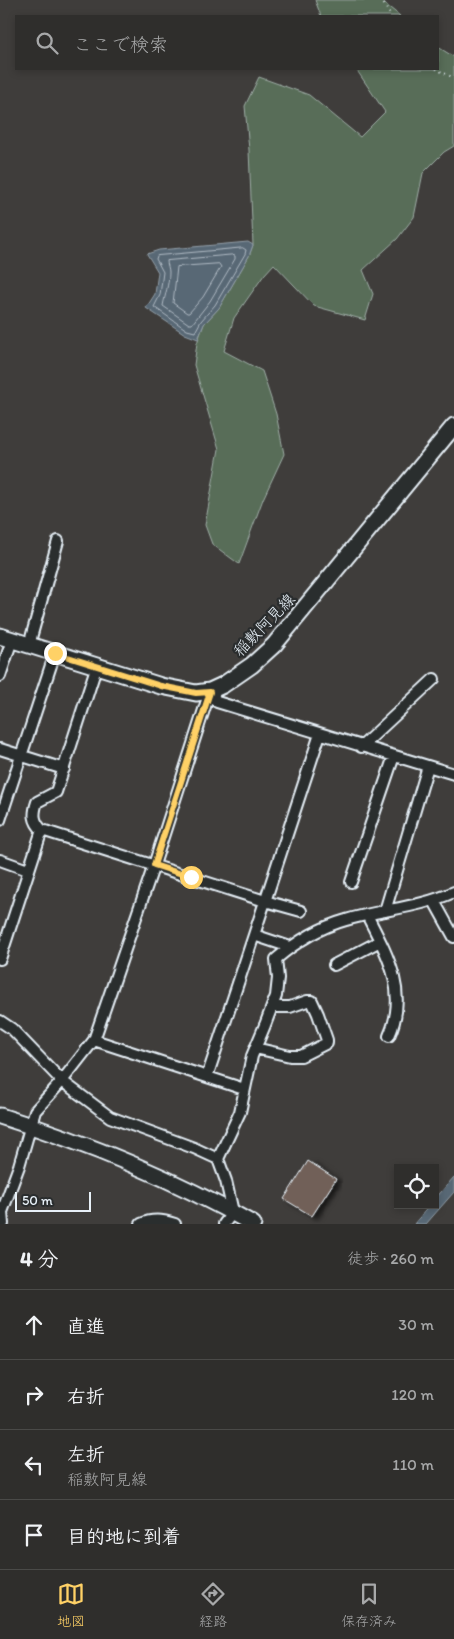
<!DOCTYPE html>
<html lang="ja">
<meta charset="utf-8">
<style>
body{margin:0;font-family:Itim,"Klee One",sans-serif;background:#3b3a38;color:#f1f3f6}
.controls{position:absolute;right:15px;bottom:15px;display:grid;overflow:hidden;border-radius:0px;box-shadow:0 2px 8px #0003}
.controls button{width:45px;height:45px;display:grid;place-items:center;padding:0;border:0;border-bottom:1px solid #4a4a48;background:#2f2e2c;color:#f1f3f6;font:25px sans-serif}
.scale{position:absolute;left:15px;bottom:12px;width:76px;box-sizing:border-box;padding-left:5px;border:2px solid #e8f1f8;border-top:0;font-size:14px;line-height:18px;white-space:nowrap;color:#e8f1f8;-webkit-text-stroke:4px #2a2d2e;paint-order:stroke}
.stop{position:absolute;width:15px;height:15px;margin:-11px;border:4px solid #ffd166;border-radius:50%;background:#fff}
.stop.end{background:#ffd166;border-color:#fff;box-shadow:0 1px 5px #0008}
.list{margin:0;padding:0;list-style:none}
h2{display:flex;justify-content:space-between;align-items:center;height:65px;margin:0;padding:0 20px;font-size:21px}
h2 small{font-size:16px;font-weight:400;color:#a7a8a9}
.list li{display:grid;grid-template-columns:32px 1fr auto;gap:15px;align-items:center;box-sizing:border-box;height:70px;padding:0 20px;border-top:1px solid #4a4a48}
.list b{display:block;font-size:19px;white-space:nowrap}
.list p{margin:0;font-size:16px;white-space:nowrap;color:#a7a8a9}
.list em{font-size:16px;font-style:normal;color:#a7a8a9}
.icon{flex:none;width:28px;height:28px;fill:none;stroke:currentColor;stroke-width:2;stroke-linecap:round;stroke-linejoin:round}
.map{position:relative;flex:none;width:454px;height:1224px;overflow:hidden}
.search{position:absolute;background:#2f2e2c;box-shadow:0 2px 8px #0003;left:15px;right:15px;top:15px;height:55px;display:flex;align-items:center;gap:12px;box-sizing:border-box;padding:0 18px;border-radius:0px;color:#a7a8a9;font-size:19px}
.sheet{height:345px;background:#2f2e2c}
nav{display:flex;justify-content:space-around;align-items:center;box-sizing:border-box;height:70px;border-top:1px solid #4a4a48;background:#2f2e2c;font-size:14px;color:#a7a8a9}
nav a{display:grid;justify-items:center;gap:2px}
nav .on{color:#ffd166}
.map>svg:first-child{display:block}
.green{fill:#586d58;stroke:#a0afa8}
.water{fill:#596875;stroke:#929fa9}
.lines{fill:none;stroke-linecap:round;stroke-linejoin:round}
.shore{stroke:#afbac4;stroke-width:1}
.building{fill:#716158;stroke:#e8f1f8;filter:url(#shadow)}
.street-casing{stroke:#e8f1f8;stroke-width:14}
.secondary-casing{stroke:#e8f1f8;stroke-width:19}
.path{stroke:#e8f1f8;stroke-width:2;stroke-dasharray:1 4;stroke-linecap:butt}
.street{stroke:#2a2d2e;stroke-width:10}
.secondary{stroke:#2a2d2e;stroke-width:15}
.route{stroke:#ffd166;stroke-width:6}
.labels{text-anchor:middle;dominant-baseline:central;stroke-width:4.5;stroke-linejoin:round;paint-order:stroke}
.street-label{font-size:16px;fill:#e8f1f8;stroke:#2a2d2e}
</style>
<div class="map">
<svg width="454" height="1224" viewBox="0 0 454 1224">
<defs>
<filter id="shadow"><feDropShadow dx="5.5" dy="3" stdDeviation="2.5" flood-color="#0009"/></filter>
</defs>
<rect width="100%" height="100%" fill="#3f3d3b"/>
<filter id="ink" filterUnits="userSpaceOnUse"><feTurbulence type="fractalNoise" baseFrequency=".02" numOctaves="2"/><feDisplacementMap in="SourceGraphic" scale="10" xChannelSelector="R" yChannelSelector="G"/><feConvolveMatrix kernelMatrix="1 2 1 2 8 2 1 2 1" color-interpolation-filters="sRGB"/></filter>
<g filter="url(#ink)">
<path class="green" d="M315,0h65l20,16h-79z
M438,47l16,10v89l-10,6 -21,21 -9,44 -17,22 -34,31 10,24 -8,26 -51,-14 -40,-42 -10,11 -30,43 -10,33 38,20 14,43 8,40 -21,45 -24,65 -27,-20 -7,-19 14,-76 -25,-84 3,-22 7,-19 15,-16 30,-52 4,-11 -4,-95 -4,-44 14,-29 50,18 51,42 25,-25 -29,-43h82z"/>
<path class="water" d="M248,242l5,3 -4,11 -30,52 -15,16 -6,15 -13,-5 -39,-26 9,-14 3,-22 -11,-18 12,-4z
M454,1177v15l-28,32h-12l16,-19h5v-6z"/>
<g class="lines">
<path class="shore" d="M243,248l3,2 -1,4 -30,51 -14,16 -6,11 -8,-2 -33,-23 6,-12 3,-23 -7,-13 1,-3z
M232,255l3,1v3l-25,42 -18,23h-3l-26,-18c2,-11 6,-22 6,-34 0,-4 -2,-7 -2,-11z
M219,264l2,3 -18,30 -14,16h-2l-14,-10 4,-36z"/>
</g>
<path class="building" d="M308,1161l28,18 -24,37 -28,-17z"/>
<g class="lines">
<defs>
<path id="street" d="M29,645l29,-104
M97,665l-41,127 -19,10c-4,12 -4,19 5,28l223,71 36,10
M0,676l12,-36
M210,691l7,11 237,72
M361,747l73,-68
M0,749l64,20
M0,820l55,-167
M0,860l28,10
M351,882l43,-126
M434,901l20,36
M385,911l43,-145
M367,915c20,39 42,77 22,121
M290,947l-36,-12 66,-201
M0,959l42,-129
M334,965l46,-24
M0,1021l12,8 50,52 48,36 84,31 24,11 8,22 7,31 -9,12
M94,1040l150,49
M255,1048l35,8h11l26,-13v-3l-9,-26 -6,-13h-5l-17,6h-18
M207,1077l47,-142
M218,1159l22,-47 12,-56 13,-31 11,-29 2,-18 -2,-19c20,-17 45,-32 70,-39 36,-11 73,-12 108,-28
M3,1224l-1,-12 17,-46 16,-55 27,-30 32,-41 60,-175 56,-174
M141,1224c10,-5 23,-4 34,0"/>
<path id="secondary" d="M0,636l161,50 35,7 14,-2 13,-6 29,-20 22,-20 180,-219
M0,1116c87,27 174,63 253,108"/>
</defs>
<use href="#street" class="street-casing"/>
<use href="#secondary" class="secondary-casing"/>
<path class="path" d="M381,0l10,16
M436,69l18,9"/>
<use href="#street" class="street"/>
<use href="#secondary" class="secondary"/>
</g>
</g>
<g class="lines" filter="url(#ink)">
<path class="route" d="M55,653l106,33 35,7 14,-1 -56,173 37,12"/>
</g>
<g class="labels">
<g class="street-label">
<text transform="translate(264 625) rotate(-46)">稲敷阿見線</text>
</g>
</g>
</svg>
<div class="controls">
<button><svg class="icon" aria-label="locate" viewBox="0 0 24 24"><circle cx="12" cy="12" r="6"/><path d="M12 2v4M12 18v4M2 12h4M18 12h4"/></svg></button>
</div>
<div class="scale">50 m</div>
<div class="stop" style="left:191px;top:877px"></div>
<div class="stop end" style="left:55px;top:653px"></div>
<div class="search"><svg class="icon" aria-label="search" viewBox="0 0 24 24"><circle cx="10" cy="10" r="6"/><path d="M15 15l6 6"/></svg>ここで検索</div>
</div>
<section class="sheet">
<h2>4 分<small>徒歩 · 260 m</small></h2>
<ul class="list">
<li><svg class="icon" aria-label="ahead" viewBox="0 0 24 24"><path d="M12 20V5M6 11l6-6 6 6"/></svg><div><b>直進</b></div><em>30 m</em></li>
<li><svg class="icon" aria-label="right" viewBox="0 0 24 24"><path d="M7 20v-9h11M14 6l5 5-5 5"/></svg><div><b>右折</b></div><em>120 m</em></li>
<li><svg class="icon" aria-label="left" viewBox="0 0 24 24"><path d="M17 20v-9H6M10 6l-5 5 5 5"/></svg><div><b>左折</b><p>稲敷阿見線</p></div><em>110 m</em></li>
<li><svg class="icon" aria-label="arrive" viewBox="0 0 24 24"><path d="M6 21V4h12l-3 4 3 4H6"/></svg><div><b>目的地に到着</b></div></li>
</ul>
</section>
<nav>
<a class="on"><svg class="icon" aria-label="map" viewBox="0 0 24 24"><path d="M3 6l6-2 6 2 6-2v14l-6 2-6-2-6 2zM9 4v14M15 6v14"/></svg>地図</a>
<a><svg class="icon" aria-label="directions" viewBox="0 0 24 24"><path d="M12 3l9 9-9 9-9-9zM9 14v-3h6M13 9l2 2-2 2"/></svg>経路</a>
<a><svg class="icon" aria-label="saved" viewBox="0 0 24 24"><path d="M7 4h10v16l-5-4-5 4z"/></svg>保存済み</a>
</nav>
